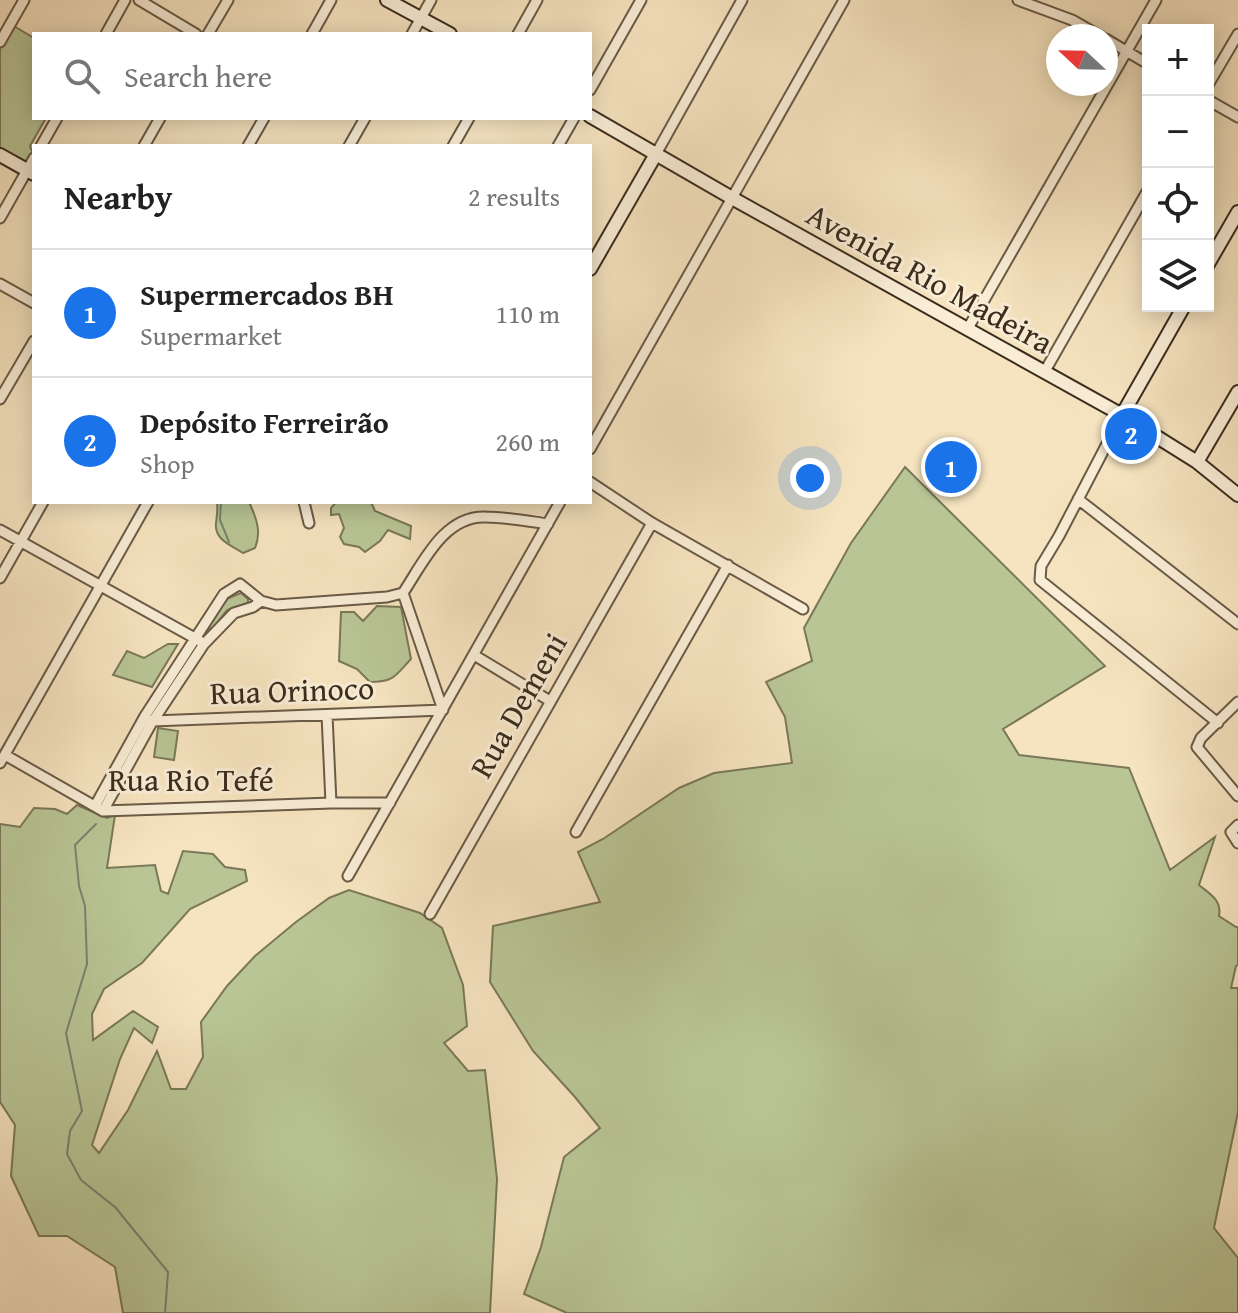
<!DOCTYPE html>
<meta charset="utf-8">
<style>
body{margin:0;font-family:"Gentium Book Plus",serif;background:#f2f2f2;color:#222}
.controls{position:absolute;right:24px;top:24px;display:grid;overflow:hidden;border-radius:0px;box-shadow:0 4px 20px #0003}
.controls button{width:72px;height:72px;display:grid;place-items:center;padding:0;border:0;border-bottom:2px solid #e0e0e0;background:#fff;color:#222;font:40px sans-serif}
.compass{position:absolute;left:1046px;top:24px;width:72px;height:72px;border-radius:50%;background:#fff;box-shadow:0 4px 20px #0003;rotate:292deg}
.you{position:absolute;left:810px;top:478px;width:28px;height:28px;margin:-20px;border:6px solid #fff;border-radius:50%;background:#1a73e8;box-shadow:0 0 0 12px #1a73e833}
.badge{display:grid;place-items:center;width:52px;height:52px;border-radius:50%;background:#1a73e8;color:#fff;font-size:26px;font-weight:700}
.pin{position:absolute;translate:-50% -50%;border:4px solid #fff;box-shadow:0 2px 8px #0006}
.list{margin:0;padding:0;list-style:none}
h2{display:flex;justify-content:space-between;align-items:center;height:104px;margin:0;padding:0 32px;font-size:34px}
h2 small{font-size:26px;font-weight:400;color:#767676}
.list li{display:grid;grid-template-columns:52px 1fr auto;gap:24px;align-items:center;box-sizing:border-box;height:128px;padding:0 32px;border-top:2px solid #e0e0e0}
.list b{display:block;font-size:30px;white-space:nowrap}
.list p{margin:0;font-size:26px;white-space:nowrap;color:#767676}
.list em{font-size:26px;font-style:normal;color:#767676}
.icon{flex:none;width:44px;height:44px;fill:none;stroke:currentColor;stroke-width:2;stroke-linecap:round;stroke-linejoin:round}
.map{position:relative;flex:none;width:1238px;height:1313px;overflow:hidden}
.search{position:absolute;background:#fff;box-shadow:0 4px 20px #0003;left:32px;top:32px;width:560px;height:88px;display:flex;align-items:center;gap:20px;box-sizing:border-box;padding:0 28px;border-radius:0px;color:#767676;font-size:30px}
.panel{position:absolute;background:#fff;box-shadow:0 4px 20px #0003;left:32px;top:144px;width:560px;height:360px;border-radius:0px}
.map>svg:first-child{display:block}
.green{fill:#b9c595;stroke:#7a7859;stroke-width:2}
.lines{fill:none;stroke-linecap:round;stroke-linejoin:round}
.stream{stroke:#768473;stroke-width:2}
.street-casing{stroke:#6a5a46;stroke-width:13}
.secondary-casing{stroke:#3b2c1d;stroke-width:16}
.street{stroke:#f9edd6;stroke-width:9}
.secondary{stroke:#f9edd6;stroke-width:12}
.labels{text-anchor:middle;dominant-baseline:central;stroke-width:6;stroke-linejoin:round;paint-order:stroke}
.street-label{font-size:32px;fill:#3b2c1d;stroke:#f9edd6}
</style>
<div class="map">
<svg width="1238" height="1313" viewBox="0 0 1238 1313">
<rect width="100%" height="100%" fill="#f6e4c0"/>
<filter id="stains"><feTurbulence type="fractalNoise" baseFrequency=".0025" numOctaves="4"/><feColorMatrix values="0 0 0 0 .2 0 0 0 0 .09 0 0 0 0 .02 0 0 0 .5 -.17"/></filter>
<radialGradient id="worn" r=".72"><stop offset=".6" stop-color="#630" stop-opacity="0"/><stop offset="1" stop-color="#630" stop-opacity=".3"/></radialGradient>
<path class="green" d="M12,25l22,13v80h12l-16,28 3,8 -7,13 -26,-15v-106z
M905,467l200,199 -102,63 16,26 110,13 41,102 45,-33 -16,48c11,9 23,15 20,31l17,11h2v38l-2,1 -5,22h7v124l-24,116 24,30v55h-671l-43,-19 17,-47 23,-90 36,-29 -25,-31 -42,-46 -43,-69 3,-56 107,-24 -22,-50 25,-13 76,-51 35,-15 78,-10 -7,-46 -19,-35 46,-21 -8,-33 47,-85z
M217,502h32c7,15 13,30 6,46l-12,5c-12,-8 -29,-13 -27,-30 1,-8 2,-13 1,-21z
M336,502h35l4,9 36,15 -1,13 -22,-9 -8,11 -15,11 -6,-5 -15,-3 -4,-7 4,-9 -5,-14 -8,1v-7z
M241,593l7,6v4l-21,7 -15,19 -8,-2 20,-27z
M377,606l24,1 10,52c-16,17 -17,23 -41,23l-13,-13 -18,-8 2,-49h13l9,9z
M168,644h10l-26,43 -39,-12 14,-24 17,7z
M158,728l20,3 -4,29 -20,-3z
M77,805l30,13 8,-3 -8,53 48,-3 6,26 7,3 15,-43 30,3 12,13 20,3 2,11 -57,28 -48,54 -38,26 -12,25 1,26 40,-29 25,16 -6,16 -18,-15 -14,31 -28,86 7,8 29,-43 29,-59 14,38h15l17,-32 -2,-35 26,-36 28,-30 41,-34 33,-24 20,-8 71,23 22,15 21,57 4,41 -23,17 24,28 17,-1 12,109 -7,134h-367l-8,-46 -48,-31h-28l-28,-60 4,-51 -15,-23v-278l20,3 14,-19 21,1 12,5z"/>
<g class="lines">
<path class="stream" d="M221,502l-1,18 9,22
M96,824l-21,21 4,41 6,20 2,58 -21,69 16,78 -12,20 -3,23 14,26 34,27 53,65 -3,41"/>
<defs>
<path id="street" d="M139,0l57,34
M1018,0l54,20 28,16
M106,34l19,-34
M208,34l20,-34
M312,34l19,-34
M412,34l19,-34
M518,34l19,-34
M1106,39l42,25
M0,42l24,-42
M1208,85l30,-51
M590,90l51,-90
M1208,100l30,17
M41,146l16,-28
M144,146l16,-28
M248,146l16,-28
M349,146l16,-28
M453,146l16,-28
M558,146l16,-28
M656,154l86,-154
M0,218l34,-60
M0,284l34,19
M967,330l189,-330
M1045,371l103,-181
M0,399l34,-58
M1122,415l-63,121 -18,30 -1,14 178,143
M590,449l254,-449
M590,482l62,41 151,86
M1078,499l160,125
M304,502l5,21
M0,530l200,111
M0,578l43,-76
M474,655l76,46
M1238,702l-37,36 -4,9 41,49
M327,715l4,88
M144,719l9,2 290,-11 -40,-117c20,-30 41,-78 83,-76 20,0 41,4 62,7
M5,755l98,56 228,-8h59
M0,763l148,-261
M95,806l50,-90 79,-122 16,-10 21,17 15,4 111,-8 16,-4
M103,811l48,-87 53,-80 30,-31 19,-6 8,-6
M1238,825l-7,7 7,11
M576,832l152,-267
M348,876l212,-374
M430,914l222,-391"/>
<path id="secondary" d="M387,0l63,34
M590,116l142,82 390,217 75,47 41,33
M0,155l34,19
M1208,264l30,-52
M590,269l66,-115
M1122,415l62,-109
M1197,462l41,-70"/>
</defs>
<use href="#street" class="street-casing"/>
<use href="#secondary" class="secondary-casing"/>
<use href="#street" class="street"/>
<use href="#secondary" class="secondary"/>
</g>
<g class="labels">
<g class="street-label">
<text transform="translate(930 278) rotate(29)">Avenida Rio Madeira</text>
<text transform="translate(292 690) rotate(-2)">Rua Orinoco</text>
<text transform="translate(518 705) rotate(-60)">Rua Demeni</text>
<text x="191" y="779">Rua Rio Tefé</text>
</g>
</g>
<rect width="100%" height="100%" filter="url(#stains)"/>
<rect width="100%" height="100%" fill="url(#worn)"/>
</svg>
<div class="controls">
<button>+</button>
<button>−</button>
<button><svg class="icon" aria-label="locate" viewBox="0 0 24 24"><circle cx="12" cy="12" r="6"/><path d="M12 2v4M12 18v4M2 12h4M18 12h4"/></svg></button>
<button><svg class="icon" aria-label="layers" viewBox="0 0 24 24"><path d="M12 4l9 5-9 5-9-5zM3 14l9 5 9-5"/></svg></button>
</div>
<svg class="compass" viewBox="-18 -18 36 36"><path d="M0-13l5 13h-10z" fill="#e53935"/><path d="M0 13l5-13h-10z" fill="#767676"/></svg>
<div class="you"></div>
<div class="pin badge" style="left:951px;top:467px">1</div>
<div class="pin badge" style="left:1131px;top:434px">2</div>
<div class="search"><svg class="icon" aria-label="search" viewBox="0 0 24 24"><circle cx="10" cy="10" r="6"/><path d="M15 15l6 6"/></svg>Search here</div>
<section class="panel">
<h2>Nearby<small>2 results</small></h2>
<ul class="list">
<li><span class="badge">1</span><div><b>Supermercados BH</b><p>Supermarket</p></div><em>110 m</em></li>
<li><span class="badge">2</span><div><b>Depósito Ferreirão</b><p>Shop</p></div><em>260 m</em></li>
</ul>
</section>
</div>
